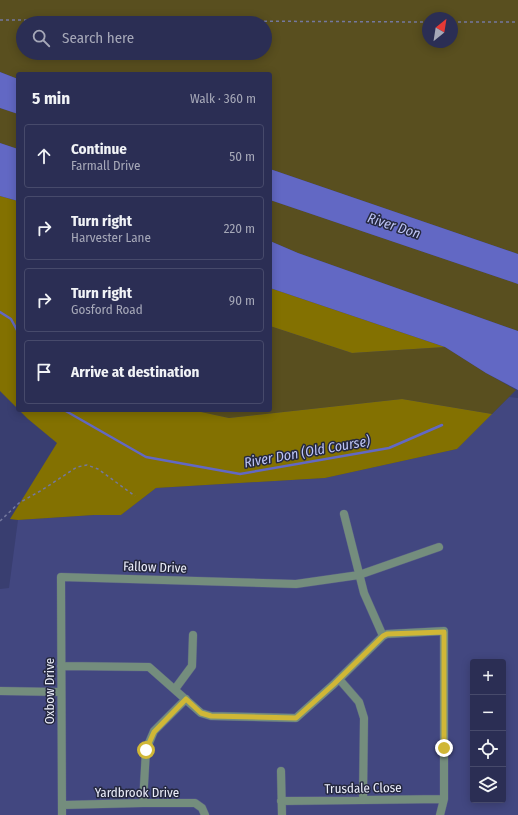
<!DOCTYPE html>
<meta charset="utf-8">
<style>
body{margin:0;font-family:"Fira Sans Condensed",sans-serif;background:#373a5e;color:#f1f3f6}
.controls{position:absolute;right:12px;bottom:12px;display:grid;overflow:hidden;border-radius:4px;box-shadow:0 2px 10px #0003}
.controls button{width:36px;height:36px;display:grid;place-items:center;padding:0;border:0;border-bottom:1px solid #474a6b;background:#2b2e54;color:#f1f3f6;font:20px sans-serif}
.compass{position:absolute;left:422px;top:12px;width:36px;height:36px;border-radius:50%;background:#2b2e54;box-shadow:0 2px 10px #0003;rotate:30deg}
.stop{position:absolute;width:12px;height:12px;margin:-9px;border:3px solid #d0b736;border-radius:50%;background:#fff}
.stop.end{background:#d0b736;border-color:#fff;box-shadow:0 1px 4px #0008}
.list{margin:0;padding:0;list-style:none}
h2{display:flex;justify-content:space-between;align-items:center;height:52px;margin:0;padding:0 16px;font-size:17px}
h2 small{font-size:13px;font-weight:400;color:#a6a8b8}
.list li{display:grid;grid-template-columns:26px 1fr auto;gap:12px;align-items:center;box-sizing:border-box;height:64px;margin:0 8px 8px;padding:0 8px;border:1px solid #474a6b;border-radius:4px}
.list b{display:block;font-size:15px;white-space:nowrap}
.list p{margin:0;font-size:13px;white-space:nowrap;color:#a6a8b8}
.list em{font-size:13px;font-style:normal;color:#a6a8b8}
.icon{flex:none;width:22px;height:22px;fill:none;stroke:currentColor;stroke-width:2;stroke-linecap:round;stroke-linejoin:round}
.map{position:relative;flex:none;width:518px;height:815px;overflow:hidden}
.search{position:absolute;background:#2b2e54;box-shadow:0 2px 10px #0003;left:16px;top:16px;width:256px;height:44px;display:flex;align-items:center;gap:10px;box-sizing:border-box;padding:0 14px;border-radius:22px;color:#a6a8b8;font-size:15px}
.panel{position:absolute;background:#2b2e54;box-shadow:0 2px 10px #0003;left:16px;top:72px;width:256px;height:340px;border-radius:4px}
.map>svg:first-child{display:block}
.built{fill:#424780;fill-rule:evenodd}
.green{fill:#594f1f;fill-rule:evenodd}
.forest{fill:#837101}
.water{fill:#6268c4}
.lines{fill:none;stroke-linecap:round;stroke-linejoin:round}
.stream{stroke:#6268c4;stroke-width:2.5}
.minor-casing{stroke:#555a86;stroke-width:9}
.path{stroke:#74789e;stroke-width:1.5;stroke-dasharray:3 3;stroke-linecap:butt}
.minor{stroke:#748d7d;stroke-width:8}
.route{stroke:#d0b736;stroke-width:5}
.labels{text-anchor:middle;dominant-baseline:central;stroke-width:3;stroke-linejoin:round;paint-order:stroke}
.street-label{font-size:13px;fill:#ebedfa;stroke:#25283f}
.water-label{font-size:14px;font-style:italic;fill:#bdc4f5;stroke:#25283f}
</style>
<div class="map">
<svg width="518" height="815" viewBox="0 0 518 815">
<rect width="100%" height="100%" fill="#393e70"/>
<path class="built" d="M509,397l9,1v417h-518v-226l9,-1 9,-68 76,-5h27l35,-27 169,-10 132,-29zM473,662h30v138h-30z"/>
<path class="green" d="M0,0h518v254l-248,-85v-95h-252v5l-18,-7zM428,18h24v24h-24zM23,23h242v30h-242z
M0,108l18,6v35l-18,-6z
M270,200l248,84v47l-220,-78 -28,-12z
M270,326l82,27 93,-6 41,26 30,17 -24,24 -90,-15 -173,19 -37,-8h78z"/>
<path class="forest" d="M0,196l18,5v208l-18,-18z
M270,288l175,59 -93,6 -82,-27z
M402,399l90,15 -35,35 -132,29 -169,10 -35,27h-27l-76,5 -8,-1 47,-76 -29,-24 -9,-9h173l37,8z"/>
<path class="water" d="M0,72l18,7v35l-18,-6z
M0,143l18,6v52l-18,-5z
M270,169l248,85v30l-248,-84z
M270,241l28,12 220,78v59l-32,-17 -41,-26 -175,-59z"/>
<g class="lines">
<path class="stream" d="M0,312l11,7 7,13
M64,410l82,47 94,17 149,-26 53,-23"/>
<defs>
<path id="minor" d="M344,514l20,79 19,43
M61,666l88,1 52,46 10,3 85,2 38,-34 49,-48 4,-2 57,-3v168l-4,16
M339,679l20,23 5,16 -1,82
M175,689l17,-23 1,-31
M0,691l61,1
M281,771l1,44
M281,801l163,-2
M143,803l3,-53 8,-19 32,-32
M63,805l80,-2h52l7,5 3,7
M62,815l-1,-238 235,7 63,-9 80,-28"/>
</defs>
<use href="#minor" class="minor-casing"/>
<path class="path" d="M0,20l428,2
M452,22h66
M0,521l19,-18 23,-13 35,-23 10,-2 11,4 37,27"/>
<use href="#minor" class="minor"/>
</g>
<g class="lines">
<path class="route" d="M146,750l8,-18 32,-33 15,14 10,3 85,2 38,-34 49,-48 4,-2 57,-2v116"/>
</g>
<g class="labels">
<g class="street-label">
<text transform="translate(155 567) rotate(2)">Fallow Drive</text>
<text transform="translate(49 691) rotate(-90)">Oxbow Drive</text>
<text transform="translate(363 788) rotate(-1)">Trusdale Close</text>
<text x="137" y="792">Yardbrook Drive</text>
</g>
<g class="water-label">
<text transform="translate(394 226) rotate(18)">River Don</text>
<text transform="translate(307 452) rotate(-10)">River Don (Old Course)</text>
</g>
</g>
</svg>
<div class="controls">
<button>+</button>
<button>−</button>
<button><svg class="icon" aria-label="locate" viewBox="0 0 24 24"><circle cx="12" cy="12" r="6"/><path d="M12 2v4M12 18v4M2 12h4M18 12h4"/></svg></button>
<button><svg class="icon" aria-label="layers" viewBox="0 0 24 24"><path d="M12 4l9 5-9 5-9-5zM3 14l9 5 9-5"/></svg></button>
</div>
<svg class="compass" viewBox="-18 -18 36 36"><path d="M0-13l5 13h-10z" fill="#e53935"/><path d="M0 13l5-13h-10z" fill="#a6a8b8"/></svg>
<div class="stop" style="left:146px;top:750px"></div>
<div class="stop end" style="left:444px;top:748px"></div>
<div class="search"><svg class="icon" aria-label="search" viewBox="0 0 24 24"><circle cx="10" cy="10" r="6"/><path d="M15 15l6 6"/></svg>Search here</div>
<section class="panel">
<h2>5 min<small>Walk · 360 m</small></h2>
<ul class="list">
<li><svg class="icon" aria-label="ahead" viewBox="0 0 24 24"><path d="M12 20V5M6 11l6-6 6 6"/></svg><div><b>Continue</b><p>Farmall Drive</p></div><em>50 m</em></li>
<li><svg class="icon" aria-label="right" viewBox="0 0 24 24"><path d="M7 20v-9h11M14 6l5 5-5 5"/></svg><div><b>Turn right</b><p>Harvester Lane</p></div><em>220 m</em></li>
<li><svg class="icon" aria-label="right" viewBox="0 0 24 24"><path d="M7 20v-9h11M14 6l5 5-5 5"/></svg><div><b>Turn right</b><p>Gosford Road</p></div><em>90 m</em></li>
<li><svg class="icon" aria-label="arrive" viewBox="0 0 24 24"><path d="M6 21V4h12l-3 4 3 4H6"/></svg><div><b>Arrive at destination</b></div></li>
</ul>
</section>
</div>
